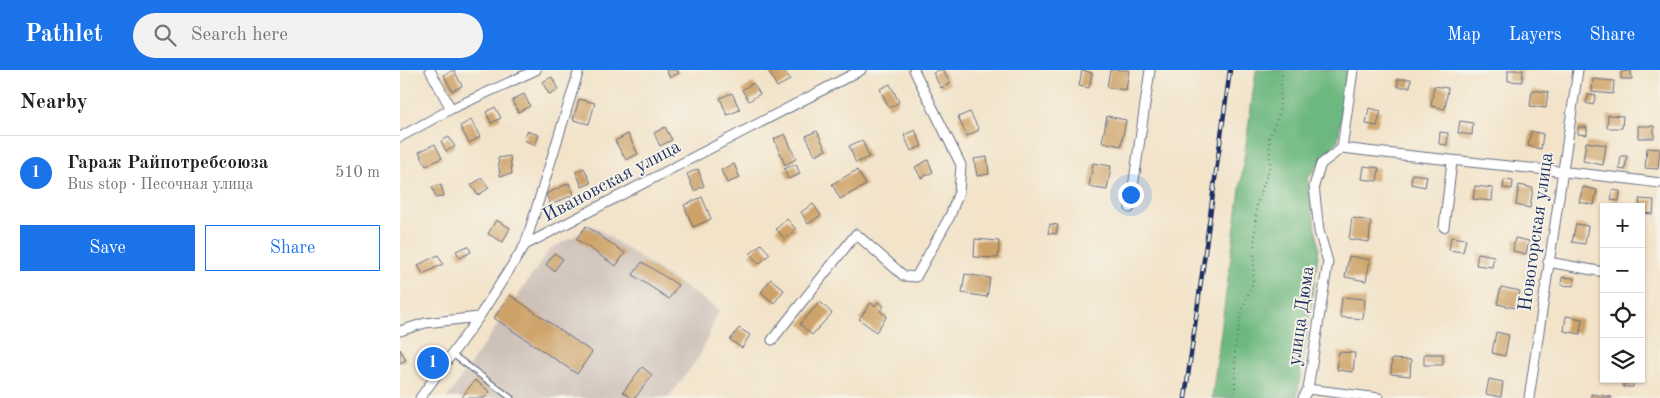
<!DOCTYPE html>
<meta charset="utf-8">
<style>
body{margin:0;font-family:"Old Standard TT",serif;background:#f2f2f2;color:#202124}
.controls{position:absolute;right:15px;bottom:15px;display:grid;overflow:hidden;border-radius:0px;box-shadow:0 1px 4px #0004}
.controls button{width:45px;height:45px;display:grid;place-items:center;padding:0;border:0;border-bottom:1px solid #e0e0e0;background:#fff;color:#202124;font:25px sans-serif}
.you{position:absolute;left:730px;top:124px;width:18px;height:18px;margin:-12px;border:4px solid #fff;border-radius:50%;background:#1a73e8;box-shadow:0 0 0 8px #1a73e833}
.badge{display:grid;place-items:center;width:32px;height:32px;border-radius:50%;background:#1a73e8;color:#fff;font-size:16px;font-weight:700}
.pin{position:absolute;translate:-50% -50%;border:2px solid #fff;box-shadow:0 1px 5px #0006}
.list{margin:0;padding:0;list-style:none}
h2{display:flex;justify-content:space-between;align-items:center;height:65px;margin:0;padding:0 20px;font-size:21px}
h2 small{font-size:16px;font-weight:400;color:#757577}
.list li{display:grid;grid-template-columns:32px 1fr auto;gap:15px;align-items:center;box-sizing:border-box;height:75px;padding:0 20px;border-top:1px solid #e0e0e0}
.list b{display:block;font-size:19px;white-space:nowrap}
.list p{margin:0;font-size:16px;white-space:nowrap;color:#757577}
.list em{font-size:16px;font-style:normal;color:#757577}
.actions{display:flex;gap:10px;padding:15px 20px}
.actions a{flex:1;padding:11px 0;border:1px solid #1a73e8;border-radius:0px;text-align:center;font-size:18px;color:#1a73e8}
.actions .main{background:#1a73e8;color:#fff}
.icon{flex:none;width:28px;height:28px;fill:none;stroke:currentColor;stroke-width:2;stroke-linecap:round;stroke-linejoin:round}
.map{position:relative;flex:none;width:1260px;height:328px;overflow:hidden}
header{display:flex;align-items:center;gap:30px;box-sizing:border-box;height:70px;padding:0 25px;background:#1a73e8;color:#fff}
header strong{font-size:24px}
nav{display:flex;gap:28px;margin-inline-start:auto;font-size:18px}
.search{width:350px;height:45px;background:#f2f2f2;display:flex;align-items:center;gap:12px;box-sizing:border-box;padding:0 18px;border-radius:28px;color:#757577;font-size:19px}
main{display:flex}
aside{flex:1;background:#fff}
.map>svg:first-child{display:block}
.industrial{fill:#cec1b9}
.forest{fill:#6db880;stroke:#44746f}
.building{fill:#cda267}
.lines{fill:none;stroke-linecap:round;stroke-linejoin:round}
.service-casing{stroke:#666e83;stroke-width:7}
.minor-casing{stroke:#666e83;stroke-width:11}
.path{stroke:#666e83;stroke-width:2;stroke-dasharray:1 4;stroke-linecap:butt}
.service{stroke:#fff;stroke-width:4.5}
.minor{stroke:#fff;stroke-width:9}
.rail-casing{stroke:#1b2f5e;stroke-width:4.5}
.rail{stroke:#f7f3e8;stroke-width:2.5;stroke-dasharray:8;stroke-linecap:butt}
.labels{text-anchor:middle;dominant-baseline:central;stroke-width:4;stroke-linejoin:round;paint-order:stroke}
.street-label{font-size:19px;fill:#1b2f5e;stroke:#f7f3e8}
</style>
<header>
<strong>Pathlet</strong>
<div class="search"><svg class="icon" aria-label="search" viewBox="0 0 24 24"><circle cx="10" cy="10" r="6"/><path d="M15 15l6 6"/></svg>Search here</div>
<nav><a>Map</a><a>Layers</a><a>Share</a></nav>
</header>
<main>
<aside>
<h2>Nearby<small></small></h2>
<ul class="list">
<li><span class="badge">1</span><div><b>Гараж Райпотребсоюза</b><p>Bus stop · Песочная улица</p></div><em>510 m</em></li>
</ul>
<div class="actions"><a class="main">Save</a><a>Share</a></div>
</aside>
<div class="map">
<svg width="1260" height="328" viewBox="0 0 1260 328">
<rect width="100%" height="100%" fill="#f7f3e8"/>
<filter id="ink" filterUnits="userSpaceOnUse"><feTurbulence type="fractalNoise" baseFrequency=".02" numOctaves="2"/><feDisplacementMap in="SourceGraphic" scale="10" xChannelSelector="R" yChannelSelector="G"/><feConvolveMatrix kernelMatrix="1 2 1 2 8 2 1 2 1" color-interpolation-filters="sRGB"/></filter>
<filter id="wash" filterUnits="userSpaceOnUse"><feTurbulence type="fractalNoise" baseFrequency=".0096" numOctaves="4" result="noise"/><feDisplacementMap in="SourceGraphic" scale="20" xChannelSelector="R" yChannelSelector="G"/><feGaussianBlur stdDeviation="1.12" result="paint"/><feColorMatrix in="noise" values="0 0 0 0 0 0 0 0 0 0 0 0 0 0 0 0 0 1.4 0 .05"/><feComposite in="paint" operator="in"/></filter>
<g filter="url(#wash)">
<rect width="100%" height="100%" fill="#f2e3c9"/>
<path class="industrial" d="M193,156l126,84 -20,47 -31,41h-221l103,-149z"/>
<path class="forest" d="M856,0h91l-9,71 -31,38 12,69 -22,150h-85z"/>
<g id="blocks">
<path class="building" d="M54,0l8,16 -10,5 -8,-16z
M266,0h11l2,3 -9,4z
M368,0h16l6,10 -13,7z
M539,0h4l7,14 -9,4 -8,-15z
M682,0l10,3 -3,15 -10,-2z
M710,0h19l-3,20 -19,-3z
M1108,0h15l-1,12 -14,-1z
M1231,1l1,8h-11v-7z
M152,7l6,13 -9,4 -7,-12z
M998,9h13l-1,8h-12z
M1193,9l21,2 -1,13 -21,-2z
M353,13l7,11 -11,7 -7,-11z
M490,14l9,18 -10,6 -9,-19z
M1034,16l14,2 -3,21 -14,-3z
M1132,20l16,2 -2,16 -16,-2z
M332,23l8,17 -13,5 -7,-17z
M124,24l6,12 -12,6 -6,-12z
M1189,24l7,1 -3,10 -7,-2z
M179,29l16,4 -6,21 -16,-4z
M95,37l6,11 -10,5 -5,-11z
M969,38l12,3 -4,15 -11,-2z
M570,42l9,18 -12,6 -9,-19z
M1208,45l15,1 -1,12h-15z
M707,46l19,4 -5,26 -19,-4z
M71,50l9,17 -11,6 -9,-17z
M1060,51l13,2 -1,12 -14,-2z
M1238,56h16v12h-16z
M265,57l7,13 -12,6 -6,-13z
M1178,57h9v8l-9,-1z
M515,60l7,16 -11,5 -7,-16z
M127,61l12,4 -4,10 -11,-5z
M417,61l9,19 -11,5 -9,-19z
M1131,61l12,3 -2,15 -13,-3z
M1040,62l8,1 -1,12 -8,-1z
M228,64l10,20 -12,6 -11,-19z
M385,64l11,25 -11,6 -11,-26z
M49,67l6,10 -9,4 -5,-10z
M462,70l7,17 -13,6 -7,-17z
M1186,72l20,3 -3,20 -20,-4z
M35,74l7,14 -16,8 -7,-14z
M1247,78l13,1 -2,20 -13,-1z
M110,86l2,18 -12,2 -2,-18z
M1221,86h6l-2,14 -6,-1z
M587,87l2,17 -12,2 -3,-17z
M528,90l5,12 -12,6 -6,-11z
M693,93l18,3 -4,24 -18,-3z
M334,94l6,14 -13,5 -6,-13z
M396,94l4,10 -12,5 -4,-10z
M964,96l15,2 -2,13 -15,-2z
M184,98l7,15 -9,4 -6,-15z
M298,99l6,17 -10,5 -7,-17z
M457,100l9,15 -26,14 -8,-15z
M1012,104l15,2 -2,11 -14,-3z
M82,108l7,10 -11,7 -7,-10z
M1104,110l9,1 -1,8 -9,-1z
M169,113l5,11 -23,11 -5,-11z
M41,115l3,11 -8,2 -4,-11z
M1119,115l14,3 -3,20 -14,-3z
M1075,116l18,2 -1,13 -19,-2z
M1183,117l14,3 -3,15 -15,-3z
M1213,120l7,1 -1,10 -8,-1z
M302,127l9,22 -18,8 -9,-22z
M1239,129l15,1 -1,14 -12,-1z
M413,134l8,11 -13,9 -7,-12z
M952,148l19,3 -2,21 -20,-3z
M387,149l9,10 -11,10 -9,-10z
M96,150l14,8 -7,14 -15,-8z
M650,154l8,1 -2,9 -8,-1z
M1176,154l12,2 -3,18 -13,-2z
M186,156l39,27 -9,13 -40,-27z
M1051,167l15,2 -3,13 -14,-2z
M1115,168l14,3 -3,13 -13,-3z
M575,169l24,2 -1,17 -24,-1z
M361,174l9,10 -11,10 -9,-10z
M68,176l3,6 -11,6 -4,-7z
M154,183l9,6 -9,12 -8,-6z
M1078,183l16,3 -2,11 -16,-2z
M38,185l5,9 -20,10 -5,-9z
M949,186l21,4 -4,21 -21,-4z
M242,192l36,23 -9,14 -36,-24z
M565,204l25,4 -3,19 -25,-4z
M1162,207l12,1 -1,8 -12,-1z
M371,209l13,11 -10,13 -13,-11z
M1101,217l19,4 -4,17 -19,-4z
M110,225l82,57 -15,22 -83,-56z
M942,227l23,2 -2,20 -23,-2z
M420,232l12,11 -20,22 -12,-11z
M478,232l6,4 -4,5 7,5 -11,16 -17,-13 12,-16 4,3z
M1166,246l16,3 -2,15 -16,-3z
M339,258l11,7 -8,13 -12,-8z
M1096,262l13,3 -4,21 -13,-3z
M0,279l6,11 -6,3z
M939,282l16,1 -2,19 -16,-2z
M1024,284h19v11h-19z
M992,289l19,1 -1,16 -19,-2z
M242,297l10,8 -17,23h-4l-8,-6z
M1089,309l14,3 -2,15 -15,-3z
M1224,309h9v8h-10z
M75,310l15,12 -5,6h-21l-2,-1z
M1191,324l21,3v1h-21z"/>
</g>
</g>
<g filter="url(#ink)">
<use href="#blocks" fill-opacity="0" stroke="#666e83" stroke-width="1"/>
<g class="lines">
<defs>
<path id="service" d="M52,284l59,44"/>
<path id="minor" d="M30,0l21,39
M0,67l51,-28 85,-39
M942,78c106,13 212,21 318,35
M730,138l20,-138
M1044,157l8,-65
M125,175l54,-175
M1148,192l56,10
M0,261l25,-8 54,-6
M372,270l84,-106 48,42 12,1 34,-61 9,-24 2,-27 -47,-95
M908,319l71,9
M20,328l59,-81 46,-72 336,-175
M903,328l5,-9 20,-127 -9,-31 -5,-45 7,-22 21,-16 11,-78
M1129,328l49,-328"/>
</defs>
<use href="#service" class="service-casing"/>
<use href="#minor" class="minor-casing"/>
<path class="path" d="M835,328v-51l7,-37 11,-27 3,-75 14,-42 -1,-28 10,-24 3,-44"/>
<use href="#service" class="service"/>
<use href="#minor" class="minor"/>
<defs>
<path id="rail" d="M785,328l45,-328"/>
</defs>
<use href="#rail" class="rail-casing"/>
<use href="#rail" class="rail"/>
</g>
</g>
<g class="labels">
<g class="street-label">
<text transform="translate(212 112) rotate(-28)">Ивановская улица</text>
<text transform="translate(1137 162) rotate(-82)">Новогорская улица</text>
<text transform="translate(902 246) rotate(-82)">улица Дюма</text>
</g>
</g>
</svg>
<div class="controls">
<button>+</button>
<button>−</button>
<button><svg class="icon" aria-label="locate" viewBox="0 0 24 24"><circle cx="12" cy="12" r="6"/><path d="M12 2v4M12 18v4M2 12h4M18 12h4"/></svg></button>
<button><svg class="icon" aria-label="layers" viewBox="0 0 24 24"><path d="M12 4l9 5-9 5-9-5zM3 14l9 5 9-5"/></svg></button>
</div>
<div class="you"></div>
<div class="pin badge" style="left:33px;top:293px">1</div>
</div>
</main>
